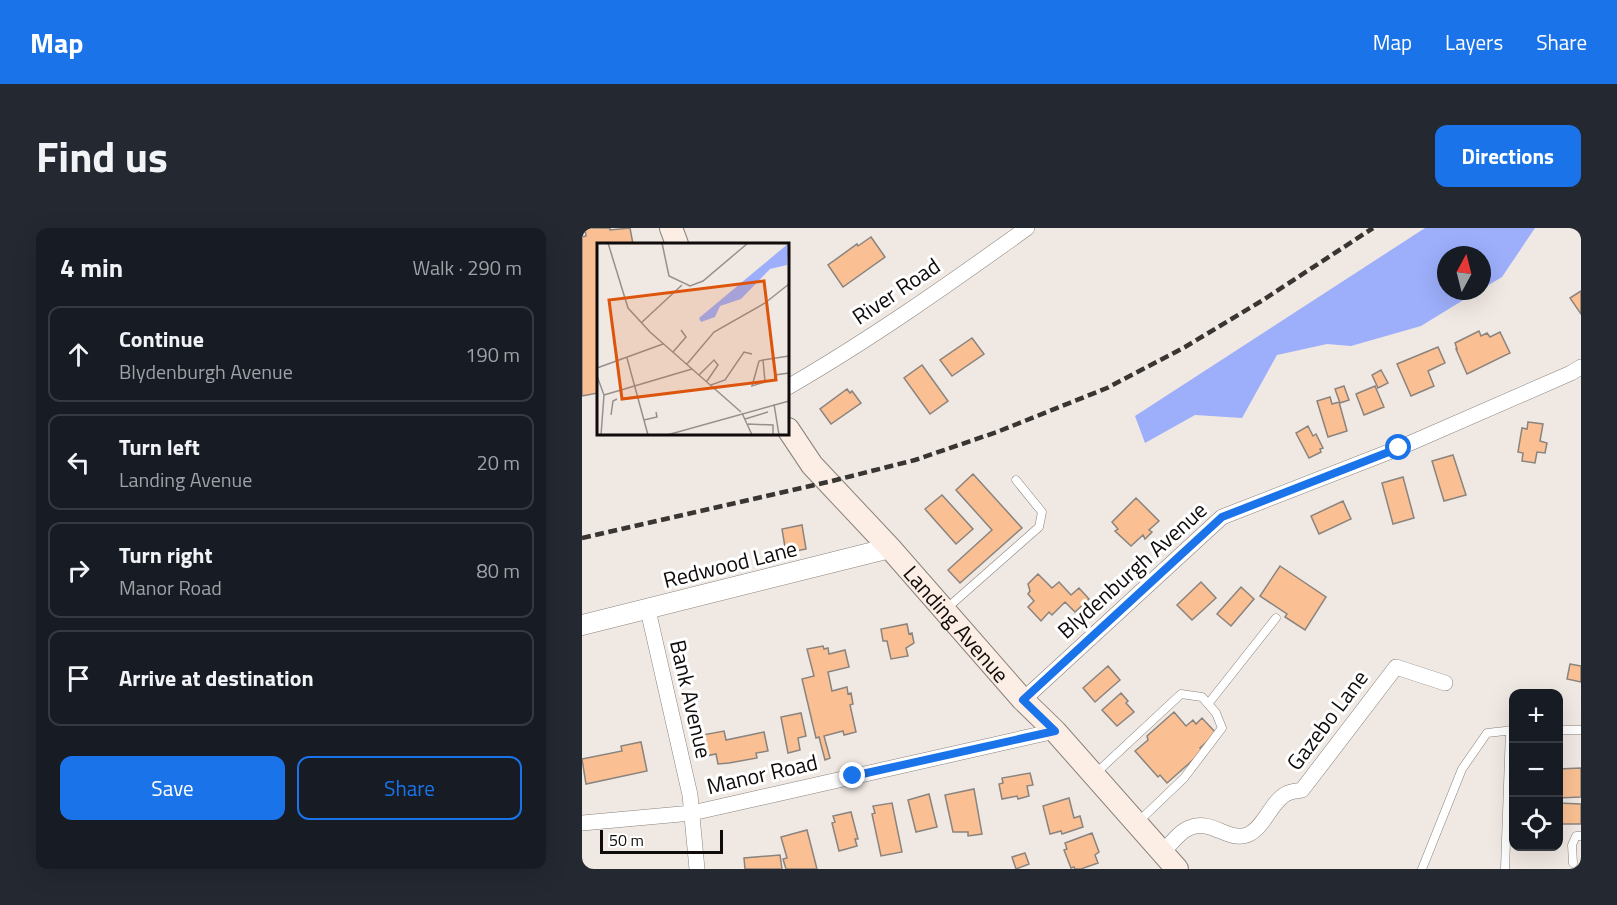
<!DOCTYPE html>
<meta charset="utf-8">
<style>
body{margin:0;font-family:"Titillium Web",sans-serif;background:#242831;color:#f1f3f6}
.controls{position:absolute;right:18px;bottom:18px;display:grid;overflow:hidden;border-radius:12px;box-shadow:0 6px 24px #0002}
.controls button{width:54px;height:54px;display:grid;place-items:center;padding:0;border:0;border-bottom:2px solid #363941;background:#171b24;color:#f1f3f6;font:30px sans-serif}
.compass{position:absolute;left:855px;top:18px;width:54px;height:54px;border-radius:50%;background:#171b24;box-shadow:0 6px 24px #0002;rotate:7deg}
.scale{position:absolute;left:18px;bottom:15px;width:123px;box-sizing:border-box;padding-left:6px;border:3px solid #0f0c0b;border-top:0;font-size:16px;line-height:21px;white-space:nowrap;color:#0f0c0b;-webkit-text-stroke:4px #fff;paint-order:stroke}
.stop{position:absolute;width:18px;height:18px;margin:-14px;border:4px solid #1a73e8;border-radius:50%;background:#fff}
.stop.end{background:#1a73e8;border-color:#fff;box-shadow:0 2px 6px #0008}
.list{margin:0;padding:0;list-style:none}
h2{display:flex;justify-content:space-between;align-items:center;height:78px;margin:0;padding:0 24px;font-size:26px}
h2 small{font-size:20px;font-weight:400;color:#9ea1a6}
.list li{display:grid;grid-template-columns:39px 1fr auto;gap:18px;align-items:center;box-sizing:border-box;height:96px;margin:0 12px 12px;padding:0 12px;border:2px solid #363941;border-radius:12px}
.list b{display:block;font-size:22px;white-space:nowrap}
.list p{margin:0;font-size:20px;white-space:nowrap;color:#9ea1a6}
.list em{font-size:20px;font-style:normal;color:#9ea1a6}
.actions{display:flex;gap:12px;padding:18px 24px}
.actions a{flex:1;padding:14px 0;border:2px solid #1a73e8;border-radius:12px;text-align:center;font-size:21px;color:#1a73e8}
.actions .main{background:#1a73e8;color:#fff}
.icon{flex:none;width:33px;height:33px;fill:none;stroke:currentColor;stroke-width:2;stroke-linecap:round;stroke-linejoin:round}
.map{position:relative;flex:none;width:999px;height:641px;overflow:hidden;border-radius:12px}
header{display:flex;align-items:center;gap:36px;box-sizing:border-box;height:84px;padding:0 30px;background:#1a73e8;color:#fff}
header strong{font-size:28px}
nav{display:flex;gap:33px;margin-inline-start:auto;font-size:21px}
.intro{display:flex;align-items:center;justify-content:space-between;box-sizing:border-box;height:144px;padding:0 36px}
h1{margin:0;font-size:42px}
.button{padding:15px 27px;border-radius:12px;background:#1a73e8;color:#fff;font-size:21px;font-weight:700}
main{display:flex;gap:36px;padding:0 36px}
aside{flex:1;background:#171b24;border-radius:12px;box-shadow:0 6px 24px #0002}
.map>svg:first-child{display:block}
.forest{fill:#9daffb}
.building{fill:#fac093;stroke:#8a837e;stroke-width:1.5}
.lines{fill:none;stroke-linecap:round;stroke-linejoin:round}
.service-casing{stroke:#88827d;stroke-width:9}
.minor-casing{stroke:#88827d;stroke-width:16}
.tertiary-casing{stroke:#88827d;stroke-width:21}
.secondary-casing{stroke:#88827d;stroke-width:24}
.service{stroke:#fff;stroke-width:8}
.minor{stroke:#fff;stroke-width:15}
.tertiary{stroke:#fff;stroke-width:20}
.secondary{stroke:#fceee5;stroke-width:22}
.rail{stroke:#393533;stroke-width:4.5;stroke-dasharray:9 4.5;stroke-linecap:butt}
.route{stroke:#1a73e8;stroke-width:8}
.labels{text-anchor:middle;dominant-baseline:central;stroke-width:6;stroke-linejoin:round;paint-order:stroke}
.street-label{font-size:22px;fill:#0f0c0b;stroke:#fff}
.inset-road{fill:none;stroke:#96908c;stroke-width:1.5}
.view{fill:#dd550c;fill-opacity:0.15;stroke:#dd550c;stroke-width:3}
.inset-edge{fill:none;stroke:#0f0c0b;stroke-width:3}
</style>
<header>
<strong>Map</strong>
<nav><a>Map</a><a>Layers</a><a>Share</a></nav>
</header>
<div class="intro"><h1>Find us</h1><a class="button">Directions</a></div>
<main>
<aside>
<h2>4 min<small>Walk · 290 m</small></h2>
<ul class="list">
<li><svg class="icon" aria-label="ahead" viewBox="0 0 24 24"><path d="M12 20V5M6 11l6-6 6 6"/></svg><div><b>Continue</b><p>Blydenburgh Avenue</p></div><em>190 m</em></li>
<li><svg class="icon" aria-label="left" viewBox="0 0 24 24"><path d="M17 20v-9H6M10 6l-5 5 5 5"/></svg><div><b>Turn left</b><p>Landing Avenue</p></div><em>20 m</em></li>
<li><svg class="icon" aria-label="right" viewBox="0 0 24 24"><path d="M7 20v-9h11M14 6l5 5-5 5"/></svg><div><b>Turn right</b><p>Manor Road</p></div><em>80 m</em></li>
<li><svg class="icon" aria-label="arrive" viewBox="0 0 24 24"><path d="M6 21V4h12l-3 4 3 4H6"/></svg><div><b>Arrive at destination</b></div></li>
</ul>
<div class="actions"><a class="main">Save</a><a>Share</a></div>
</aside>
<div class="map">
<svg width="999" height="641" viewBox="0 0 999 641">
<rect width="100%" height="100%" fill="#f0e8e2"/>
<path class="forest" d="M843,0h110l-33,49 -20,12v-34h-36v36h32l-57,35 -70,20 -24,-2 -50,11 -35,63 -47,-3 -50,28 -10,-27z"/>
<path class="building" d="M3,0h25v2l20,-2 3,16h-35v149l-16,3v-159l4,-1z
M289,9l14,20 -42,30 -15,-22 29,-21 1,2z
M999,63v23l-11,-16z
M897,103l2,5 6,-3 3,4 10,-5 10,21 -43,21 -11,-25h1l-2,-6z
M390,110l12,16 -32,22 -12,-16z
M856,119l7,16 -17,8 6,15 -23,10 -14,-32z
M340,137l26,36 -18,13 -26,-36z
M799,142l7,13 -10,5 -6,-13z
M762,158l5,14 -9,3 -5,-14z
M793,158l9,21 -20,8 -8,-21z
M265,161l3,4 2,-2 9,12 -30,21 -11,-15z
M748,169l2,7 7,-2 8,29 -19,6 -11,-36z
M946,194l15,2 -3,17 7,2 -2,10 -8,-1 -2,11 -13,-2 1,-8 -5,-1 4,-24 5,1z
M726,198l5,10 3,-2 7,14 -3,1 1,3 -12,6 -13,-25z
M871,227l13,40 -22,6 -12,-40z
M391,246l49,54 -62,55 -12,-13 44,-40 -36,-40z
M821,249l11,41 -21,6 -11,-41z
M360,267l31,34 -17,15 -31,-35z
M554,270l23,23 -10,9 3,2 -7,7 -2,-4 -12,11 -16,-15 3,-2 -6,-7z
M761,273l8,18 -32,15 -8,-18z
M220,297l4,24 -20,4 -4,-24z
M698,338l46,31 -21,33 -20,-13 2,-3 -27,-18z
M456,346l14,14 7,-6 12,13 8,-7 10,11 -14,13 -10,-10 -13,13 -3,-3 -8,9 -13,-14 6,-6 -6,-7 2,-3 -2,-7z
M619,354l15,16 -24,22 -15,-15z
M659,359l13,12 -23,27 -14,-12z
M325,396l2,10 3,-1 2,10 -8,5 2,8 -17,3 -4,-18h-4l-2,-12z
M241,418l1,3 4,-1 1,6 16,-4 4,17 -21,5 4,19 15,-4 1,7 3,-1 2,11 -3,1 6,27 -12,3 -1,-4 -19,5 6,22 -5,2 -6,-23 -3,1 -14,-59 12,-3 -7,-27z
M988,436l11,2v16l-14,-3z
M526,438l12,14 -25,22 -12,-14z
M539,465l7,8 -2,2 8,9 -17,14 -15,-16z
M592,484l12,14 7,-6 3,4 6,-6 14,15 -16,15 3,3 -36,32 -7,-8 -2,2 -23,-26 13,-11 -1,-4z
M219,485l5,23 -8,2 2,12 -12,3 -7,-36z
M142,503l2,9 38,-8 4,19 -12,2 1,5 -28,5 -11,1 -2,-10 -15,3 -4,-21z
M59,514l6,29 -61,13 -4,-25 40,-8 -1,-5z
M999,540v29l-23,1v-29z
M448,545l3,12 -6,1 2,10 -11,3 -1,-3 -15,3 -3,-15 4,-1 -1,-5z
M392,561l8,45 -14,2v-4h-15l-8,-37z
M347,566l8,33 -21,5 -8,-32z
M487,570l5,20 6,-2 3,11 -21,7 -1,-3 -11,3 -7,-28z
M310,575l10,49 -21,4 -9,-42 3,-1 -2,-7z
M976,575l23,1v20h-23z
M269,584l7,27h-3l2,7 -18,5 -7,-28 3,-1 -2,-6z
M225,602l10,39h-31l-3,-10 4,-1 -6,-21z
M510,605l7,19 -4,3 3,8 -17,6h-6l-1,-2 -3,1 -7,-18 3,-1 -2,-6z
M443,625l4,11 -13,5 -4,-12z
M198,627l2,14h-37l-1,-11z"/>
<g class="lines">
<defs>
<path id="service" d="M364,381l93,-82 3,-15 -26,-32
M626,476l68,-86
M976,502h23
M513,546l86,-80 21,3 14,16 6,15 -38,50 -46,44
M991,635l-1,-18 4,-9h5
M840,641l40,-100 25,-36 27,-3
M923,641l5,-139"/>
<path id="minor" d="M206,159c83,-48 161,-103 239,-159
M66,382l42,185 7,74
M441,472l199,-183 177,-69 172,-75 10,-6
M0,595l110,-10 363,-82
M580,625c8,-8 17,-21 27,-25 22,-10 39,14 58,7 17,-6 25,-36 41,-42 4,-2 10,-2 14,-3l94,-123 49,16"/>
<path id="tertiary" d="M0,397l308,-77"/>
<g id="secondary">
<path d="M89,0l6,16"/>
<path id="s1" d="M206,201l24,36 78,83 133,152 32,31 122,138"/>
</g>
</defs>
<use href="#service" class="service-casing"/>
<use href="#minor" class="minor-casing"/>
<use href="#tertiary" class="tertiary-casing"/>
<use href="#secondary" class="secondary-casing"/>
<use href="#service" class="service"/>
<use href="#minor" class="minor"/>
<use href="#tertiary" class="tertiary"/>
<use href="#secondary" class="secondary"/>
<path class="rail" d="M0,310l246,-56 87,-22 82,-28 110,-44 78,-41 78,-47 110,-72"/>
</g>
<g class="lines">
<path class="route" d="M271,548l202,-45 -32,-31 199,-183 177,-69"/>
</g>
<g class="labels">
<g class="street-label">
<text transform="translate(314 63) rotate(-34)">River Road</text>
<text transform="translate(148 336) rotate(-14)">Redwood Lane</text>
<text transform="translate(550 342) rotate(-42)">Blydenburgh Avenue</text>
<text stroke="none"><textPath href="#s1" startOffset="258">Landing Avenue</textPath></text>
<text transform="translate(109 471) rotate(77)">Bank Avenue</text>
<text transform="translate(745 492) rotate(-53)">Gazebo Lane</text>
<text transform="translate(180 546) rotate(-13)">Manor Road</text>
</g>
</g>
<g transform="translate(15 15)">
<rect width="192" height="192" fill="#f0e8e2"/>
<path d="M192,0l-2,22 -17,4 -29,30 -21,7 -5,11 -14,5 -2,-4z" fill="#9daffb"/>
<path class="inset-road" d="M11,0l20,65 22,24 91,80M65,0l7,33 21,10 13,-5 45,-38M44,80l41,-38M76,109l13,-15 -5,-7M30,115l21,77M166,117l2,22 -13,4 7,-25 4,-1 26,-4M90,121l27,-32 51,-29 24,-19M0,125l66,-24M102,132l15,-15 4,5 -11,16M0,133l7,19 -3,40M178,136v-4l14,-2M114,142l14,-5 19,-28 8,2M7,152l88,-26M177,161l5,31M145,170l10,22M14,172l2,-14 4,-2M148,176l23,-7M47,177l13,-3 -1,-5M151,181l25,1v10M70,192l122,-34"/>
<path class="view" d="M167,38l12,99 -154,19 -13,-99z"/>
<rect width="192" height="192" class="inset-edge"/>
</g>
</svg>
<div class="controls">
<button>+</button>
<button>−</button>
<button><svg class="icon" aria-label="locate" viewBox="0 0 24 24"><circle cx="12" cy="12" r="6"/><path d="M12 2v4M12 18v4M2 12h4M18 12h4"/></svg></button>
</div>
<svg class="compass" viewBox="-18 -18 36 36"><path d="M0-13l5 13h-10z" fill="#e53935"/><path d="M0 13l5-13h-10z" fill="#9ea1a6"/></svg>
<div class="scale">50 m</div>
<div class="stop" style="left:817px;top:220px"></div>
<div class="stop end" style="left:271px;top:548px"></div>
</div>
</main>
